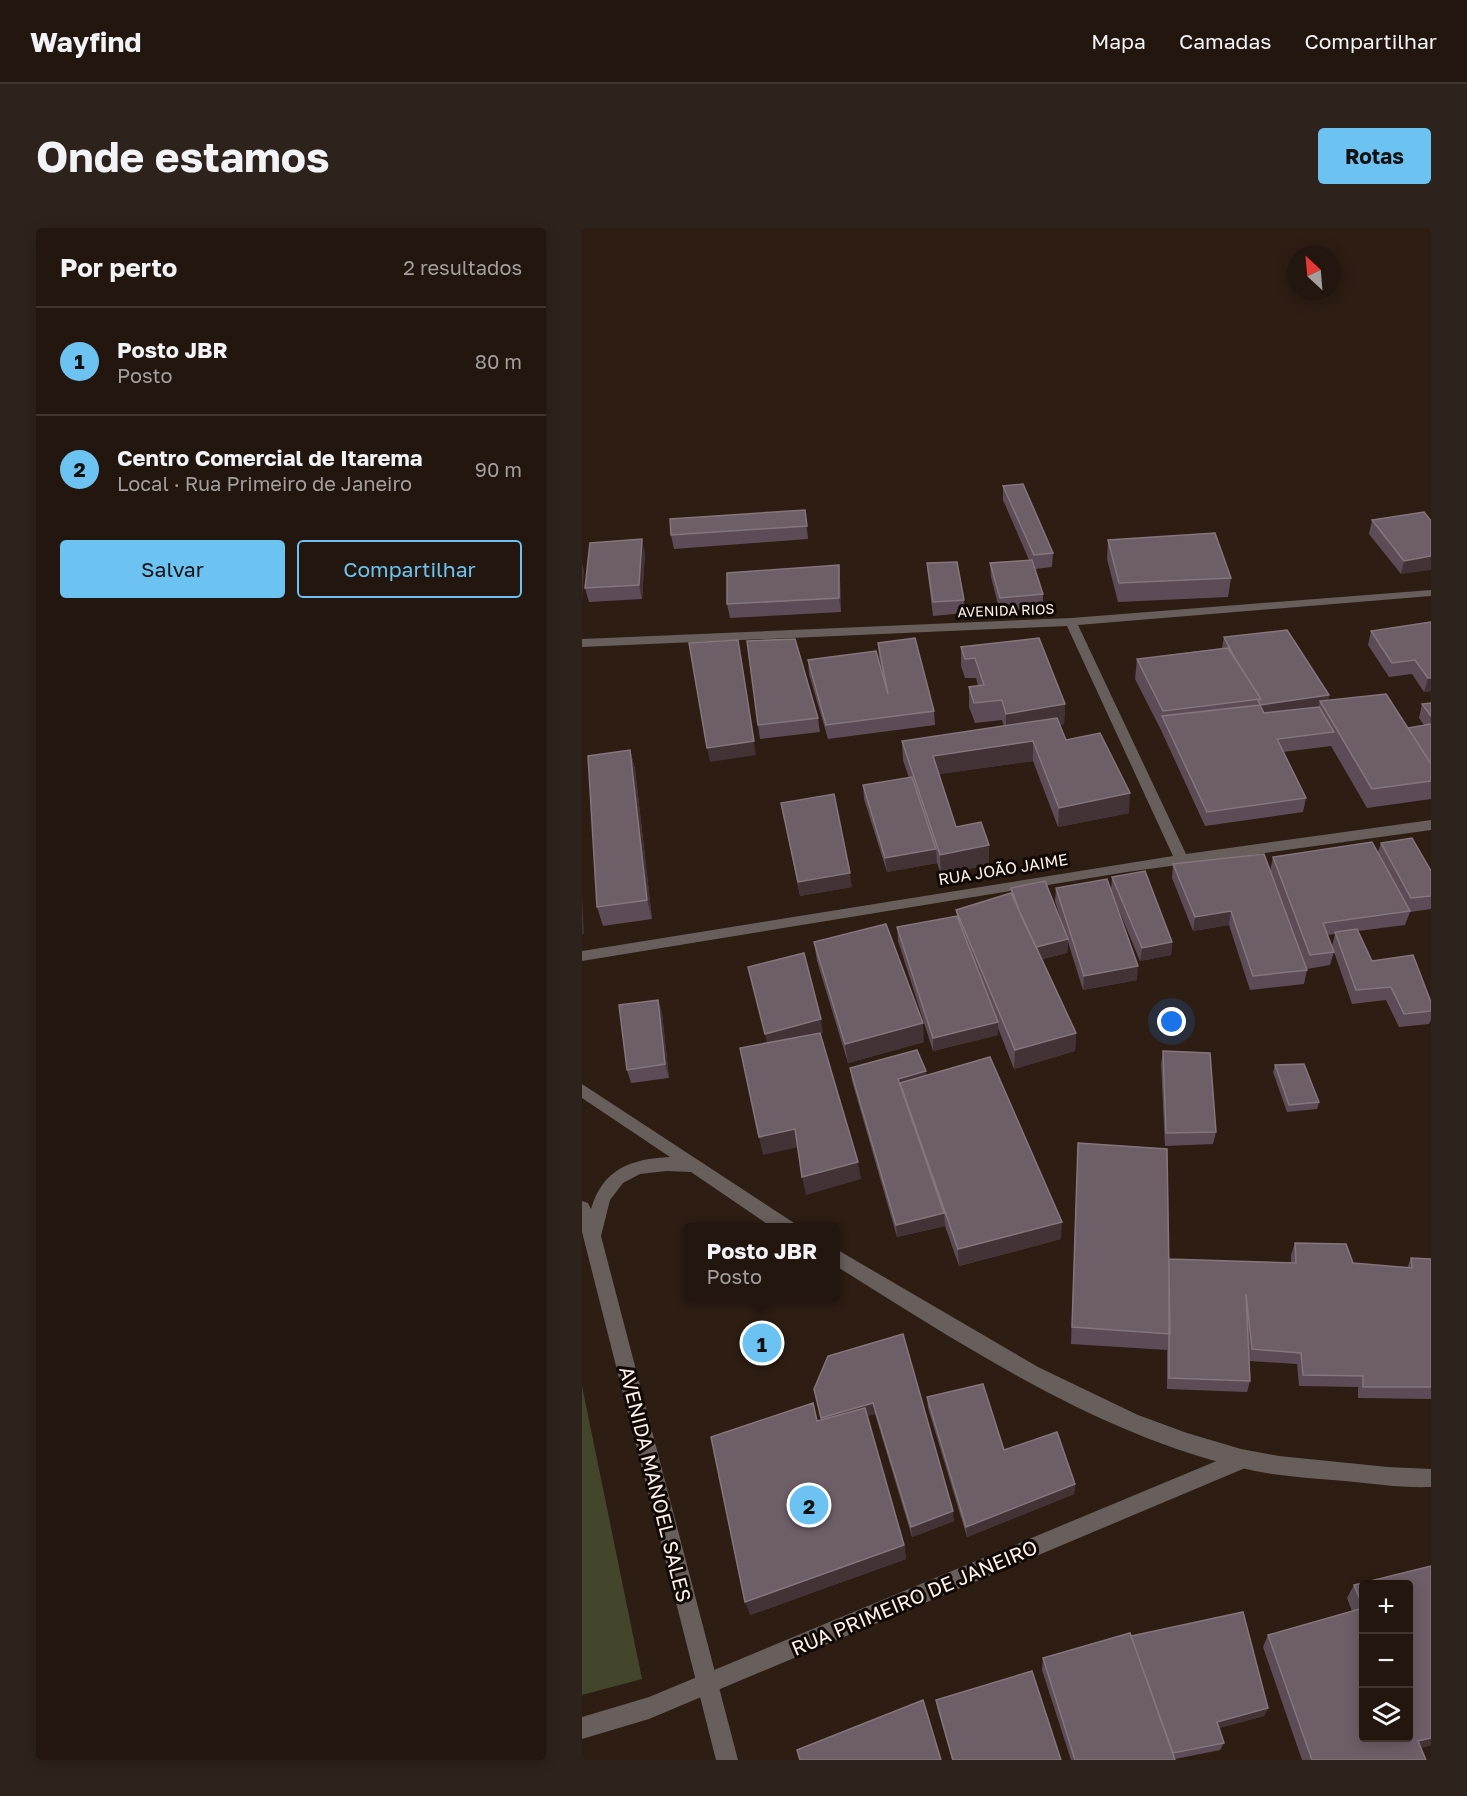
<!DOCTYPE html>
<html lang="pt">
<meta charset="utf-8">
<style>
body{margin:0;font-family:"Golos Text",sans-serif;background:#2e231c;color:#f1f3f6}
.controls{position:absolute;right:18px;bottom:18px;display:grid;overflow:hidden;border-radius:6px;box-shadow:0 3px 15px #0003}
.controls button{width:54px;height:54px;display:grid;place-items:center;padding:0;border:0;border-bottom:2px solid #3f352e;background:#22160e;color:#f1f3f6;font:30px sans-serif}
.compass{position:absolute;left:705px;top:18px;width:54px;height:54px;border-radius:50%;background:#22160e;box-shadow:0 3px 15px #0003;rotate:334deg}
.you{position:absolute;left:590px;top:794px;width:21px;height:21px;margin:-15px;border:4px solid #fff;border-radius:50%;background:#1a73e8;box-shadow:0 0 0 9px #1a73e833}
.badge{display:grid;place-items:center;width:39px;height:39px;border-radius:50%;background:#6cc3f2;color:#111;font-size:20px;font-weight:700}
.pin{position:absolute;translate:-50% -50%;border:3px solid #fff;box-shadow:0 2px 6px #0006}
.popup{position:absolute;left:102px;top:995px;width:156px;height:78px;box-sizing:border-box;display:grid;place-content:center;border-radius:6px;background:#22160e;filter:drop-shadow(0 2px 4px #0005);font-size:20px;white-space:nowrap;color:#a29f9e}
.popup b{font-size:22px;color:#f1f3f6}
.popup::after{content:'';position:absolute;left:50%;top:100%;margin-left:-12px;border:12px solid transparent;border-top-color:#22160e}
.list{margin:0;padding:0;list-style:none}
h2{display:flex;justify-content:space-between;align-items:center;height:78px;margin:0;padding:0 24px;font-size:26px}
h2 small{font-size:20px;font-weight:400;color:#a29f9e}
.list li{display:grid;grid-template-columns:39px 1fr auto;gap:18px;align-items:center;box-sizing:border-box;height:108px;padding:0 24px;border-top:2px solid #3f352e}
.list b{display:block;font-size:22px;white-space:nowrap}
.list p{margin:0;font-size:20px;white-space:nowrap;color:#a29f9e}
.list em{font-size:20px;font-style:normal;color:#a29f9e}
.actions{display:flex;gap:12px;padding:18px 24px}
.actions a{flex:1;padding:14px 0;border:2px solid #6cc3f2;border-radius:6px;text-align:center;font-size:21px;color:#6cc3f2}
.actions .main{background:#6cc3f2;color:#111}
.icon{flex:none;width:33px;height:33px;fill:none;stroke:currentColor;stroke-width:2;stroke-linecap:round;stroke-linejoin:round}
.map{position:relative;flex:none;width:849px;height:1532px;overflow:hidden;border-radius:6px}
header{display:flex;align-items:center;gap:36px;box-sizing:border-box;height:84px;padding:0 30px;background:#22160e;border-bottom:2px solid #3f352e}
header strong{font-size:28px}
nav{display:flex;gap:33px;margin-inline-start:auto;font-size:21px}
.intro{display:flex;align-items:center;justify-content:space-between;box-sizing:border-box;height:144px;padding:0 36px}
h1{margin:0;font-size:42px}
.button{padding:15px 27px;border-radius:6px;background:#6cc3f2;color:#111;font-size:21px;font-weight:700}
main{display:flex;gap:36px;padding:0 36px}
aside{flex:1;background:#22160e;border-radius:6px;box-shadow:0 3px 15px #0003}
.map>svg:first-child{display:block}
</style>
<header>
<strong>Wayfind</strong>
<nav><a>Mapa</a><a>Camadas</a><a>Compartilhar</a></nav>
</header>
<div class="intro"><h1>Onde estamos</h1><a class="button">Rotas</a></div>
<main>
<aside>
<h2>Por perto<small>2 resultados</small></h2>
<ul class="list">
<li><span class="badge">1</span><div><b>Posto JBR</b><p>Posto</p></div><em>80 m</em></li>
<li><span class="badge">2</span><div><b>Centro Comercial de Itarema</b><p>Local · Rua Primeiro de Janeiro</p></div><em>90 m</em></li>
</ul>
<div class="actions"><a class="main">Salvar</a><a>Compartilhar</a></div>
</aside>
<div class="map">
<svg width="849" height="1532" viewBox="0 0 849 1532">
<rect width="100%" height="100%" fill="#2d1d13"/>
<!-- green -->
<path fill="#44462c" d="M0,1158l60,293 -60,16z"/>
<g fill="none" stroke-linecap="round" stroke-linejoin="round">
<!-- minor -->
<path fill="#685e5c" fill-rule="evenodd" d="M849,362v6l-353,29 108,229 245,-34v10l-304,42 -545,89v-10l591,-95 -106,-230 -485,21v-8l489,-21z
M661,1222l7,2 3,7 -3,7 -601,253 -67,20v-22l67,-20z"/>
<!-- tertiary -->
<path fill="#685e5c" fill-rule="evenodd" d="M0,856l212,139 2,5h-23l-82,-56 -24,-1 -27,3 -17,9 -13,17 -9,36 137,524h-22l-134,-528v-31l6,2 3,6c12,-40 39,-50 79,-52l-88,-59z
M254,1021l202,118 100,48 49,18 54,16 38,7 109,11 43,2v18c-29,1 -57,-3 -86,-6 -30,-3 -61,-4 -90,-10 -153,-33 -289,-124 -419,-205z"/>
</g>
<!-- wall -->
<path fill="#5d4c58" fill-rule="evenodd" d="M421,258l50,67 -1,14 -17,2 8,25v13l-43,5 -9,-35 -1,-14 39,-3 -26,-60z
M223,282l3,29 -134,10 -3,-14z
M842,284l-23,62 -32,-40 3,-14z
M526,312l123,38 -3,19 -110,5 -11,-43z
M63,325l-3,46 -53,3 -4,-14z
M345,335l37,37v13l-31,3 -5,-40z
M257,337l1,14 1,33 -111,6 -3,-14z
M849,394v69l-7,1 -12,-18 -23,3 -21,-32 3,-14z
M642,409l105,58 -1,5 80,28 16,-3 -5,-7 3,-14 9,-1v96l-64,9 -36,-62 -48,6 23,46 -3,14 -98,14 -44,-96 -26,-51 2,-20 85,-11z
M296,415l56,68 1,14 -107,14 -19,-65 -1,-14 74,11 -3,-14z
M379,419l104,57 -1,20 -4,1 6,15 63,73 -71,14 -25,-66 -94,13 17,53 33,18v20l-48,9 -4,-11 -50,9 -23,-73 -1,-14 46,-7 -6,-18 -1,-19 102,-15 -2,-6 -27,3 -6,-16v-20l9,-1 -2,-8h-11l-4,-12z
M236,490l2,14 -60,7 -2,-14z
M48,522l5,19 17,150 -49,7 -6,-19z
M199,575l71,84 -52,9z
M799,615l50,28v38l-21,3 -5,13 -47,6 14,30 59,41v18l-2,4 -30,3 -13,-27 -34,4 -20,-58 3,-12 -8,1 7,17 -4,13 -23,4v1l-3,14 -54,6 -21,-65 -36,6 -21,-53 1,-14 97,7 3,-14 105,-5z
M530,649l60,65 -1,13 -31,6 -29,-70z
M429,660l53,41 -9,-28 1,-13 81,92 -54,10 -15,-48 -1,11 -25,6 34,74 -1,18 -61,18 -16,-41v7l-65,16 -35,-110 -1,-14 60,-11 -1,-6 55,-17z
M232,714l110,100 -76,21 -31,-102z
M76,772l4,13 7,65 -38,5 -4,-13z
M581,823l53,81 -3,12 -48,2 -4,-82z
M693,837l44,37 -2,7 -30,3 -14,-40z
M268,840l76,8 135,163 -102,27 -14,-40 -48,11 -45,-156z
M496,915l91,116 122,4v-8l4,-12 58,20 54,5 4,-10 20,1v140l-73,-1v-11l-59,-1 -2,-22 -47,-3v20l-3,11 -80,-3v-39l-96,-6z
M321,1106l51,187 -42,16 -37,-123 -8,2 37,129 2,14 -156,56 72,-195 -8,-31z
M345,1169l77,53 71,34 -1,10 -107,43 -39,-129z
M849,1338v179l-10,3 5,12h-124l-39,-113 5,-12 84,-24 -5,-13 7,-13zM782,1356h44v153h-44z
M549,1408l137,72 -4,8 -45,12 5,15 -4,7 -45,9v1h-104l-29,-90 1,-12z
M354,1472l125,60h-109l-14,-49z"/>
<!-- shaded-wall -->
<path fill="#433236" d="M60,311l3,14 -3,46 -3,-14z
M849,328v14l-30,4 3,-13z
M0,335l2,8 -2,30z
M257,337l1,14 1,33 -2,-14z
M159,426l15,101 -46,7 -3,-14z
M846,450h3v13l-7,1z
M747,467l-3,14 -6,-8 -2,9 -60,9 2,-14z
M483,476l-1,20 -58,9v-19z
M451,513v20l-99,14 -1,-19z
M48,522l5,19 17,150 -5,-19z
M548,565l-1,20 -71,14 1,-19z
M407,617v20l-48,9 -1,-19z
M354,621l1,14 -50,9 -2,-14z
M268,645l2,14 -52,9 -2,-14z
M0,667l2,39h-2z
M649,683l-2,14 -36,6 2,-14z
M486,711l-1,14 -34,8 1,-14z
M590,714l-1,13 -31,6 2,-13z
M556,738l-1,14 -54,10 1,-14z
M76,772l4,13 7,65 -4,-14z
M239,791l2,14 -55,14 -3,-13z
M416,794v13l-65,16v-13z
M341,795l1,19 -76,21 -3,-19z
M494,805l-1,18 -61,18 1,-19z
M344,843l1,13 -27,-1 1,9 -3,-13z
M213,901l4,18 -36,8 -4,-18z
M276,934l3,17 -55,16 -4,-18z
M362,985l1,13 -48,11 -1,-12z
M480,994l-1,17 -102,27 -1,-17z
M291,1175l2,11 -51,15 -3,-11z
M493,1256l-1,10 -107,43 -1,-10z
M371,1283l1,10 -42,16 -1,-10z
M322,1317l2,14 -156,56 -5,-13z
M686,1480l-4,8 -50,13 3,-7z
M849,1510v7l-23,7 10,-11z"/>
<!-- building -->
<path fill="#6e5e68" stroke="#85757c" stroke-width="1.5" d="M441,256l30,69 -19,2 -31,-69z
M223,282l2,16 -136,9 -1,-16z
M842,284l7,9v35l-27,5 -32,-41z
M633,305l16,45 -112,5 -11,-43z
M60,311l-3,46 -54,3 5,-45z
M450,332l11,34 -43,4 -10,-35z
M375,334l7,38 -31,2 -6,-39z
M257,337v33l-112,6v-31z
M849,394v56h-3l-13,-18 -23,3 -21,-32z
M705,402l42,65 -69,10 4,8 55,-6 15,25 -57,7 29,59 -99,14 -45,-96 98,-11 -2,-5 3,-1 -25,-39 -12,-23z
M333,410l19,73 -108,14 -18,-65 68,-9 12,43 -10,-51z
M457,410l26,66 -59,10 -4,-14 -28,3 -5,-16 15,-2 -9,-27 -10,1 -4,-12z
M213,411l23,79 -60,7 -11,-84z
M156,412l16,101 -47,7 -18,-105z
M646,420l33,51 -98,12 -26,-52z
M804,466l45,70v17l-59,8 -52,-88z
M849,475v13l-9,-12z
M475,490l9,22 34,-7 30,60 -71,15 -26,-67 -100,15 23,71 25,-5 8,23 -49,10 -38,-114z
M849,496v40l-23,-36z
M48,522l17,150 -50,7 -9,-151z
M330,549l24,72 -51,9 -22,-73z
M252,566l16,79 -52,9 -17,-79z
M830,610l19,33v25l-20,2 -30,-55z
M790,614l38,69 -87,12 11,29 -24,3 -37,-98z
M682,626l43,116 -54,6 -22,-65 -36,6 -22,-53z
M563,643l27,71 -30,6 -30,-71z
M525,651l31,87 -54,10 -28,-88z
M463,653l23,58 -32,8 -15,-31 -10,-28z
M429,665l65,140 -61,17 -59,-140z
M375,688l41,106 -65,16 -36,-111z
M304,696l37,99 -78,21 -31,-102z
M775,701l15,32 41,-6 18,47v9l-27,3 -13,-27 -35,3 -21,-58z
M222,725l17,66 -56,15 -17,-67z
M76,772l7,64 -38,6 -8,-65z
M238,805l38,129 -56,15 -7,-48 -36,8 -19,-89z
M335,822l9,21 -28,8 46,134 -48,12 -46,-157z
M581,823l47,2 6,79 -50,1z
M408,829l72,165 -104,27 -58,-166z
M722,836l15,38 -30,3 -14,-40z
M496,915l89,6 3,185 -98,-7z
M713,1015l51,1 7,19 59,5 -1,-10 20,1v128h-68v-11l-60,-1 -2,-22 -49,-4 -6,-55 4,87 -81,-3v-119l127,4z
M321,1106l50,177 -42,16 -38,-124 -52,15 -7,-29 14,-33z
M401,1156l21,66 53,-18 18,52 -109,43 -39,-130z
M231,1175l4,18 48,-13 39,137 -159,57 -34,-165z
M849,1338v172l-13,3 8,19h-114l-44,-125 92,-26 4,9v119h44v-153h-44v25l-10,-24z
M661,1384l25,96 -51,14 7,21 -51,10 -42,-117z
M548,1405l45,127h-100l-32,-102z
M450,1443l29,89h-108l-17,-60z
M341,1472l18,60h-141l-3,-10z"/>
<g text-anchor="middle" dominant-baseline="central" stroke-width="6" stroke-linejoin="round" paint-order="stroke">
<!-- far-street labels -->
<g font-size="14" fill="#fef2eb" stroke="#100905">
<text transform="translate(424 382) rotate(-2)">AVENIDA RIOS</text>
</g>
<!-- street labels -->
<g font-size="16" fill="#fef2eb" stroke="#100905">
<text transform="translate(421 641) rotate(-9)">RUA JOÃO JAIME</text>
</g>
<!-- near-street labels -->
<g font-size="20" fill="#fef2eb" stroke="#100905">
<text transform="translate(74 1256) rotate(76)">AVENIDA MANOEL SALES</text>
<text transform="translate(332 1369) rotate(-23)">RUA PRIMEIRO DE JANEIRO</text>
</g>
</g>
</svg>
<div class="controls">
<button>+</button>
<button>−</button>
<button><svg class="icon" aria-label="layers" viewBox="0 0 24 24"><path d="M12 4l9 5-9 5-9-5zM3 14l9 5 9-5"/></svg></button>
</div>
<svg class="compass" viewBox="-18 -18 36 36"><path d="M0-13l5 13h-10z" fill="#e53935"/><path d="M0 13l5-13h-10z" fill="#a29f9e"/></svg>
<div class="you"></div>
<div class="pin badge" style="left:180px;top:1115px">1</div>
<div class="popup"><b>Posto JBR</b>Posto</div>
<div class="pin badge" style="left:227px;top:1277px">2</div>
</div>
</main>
